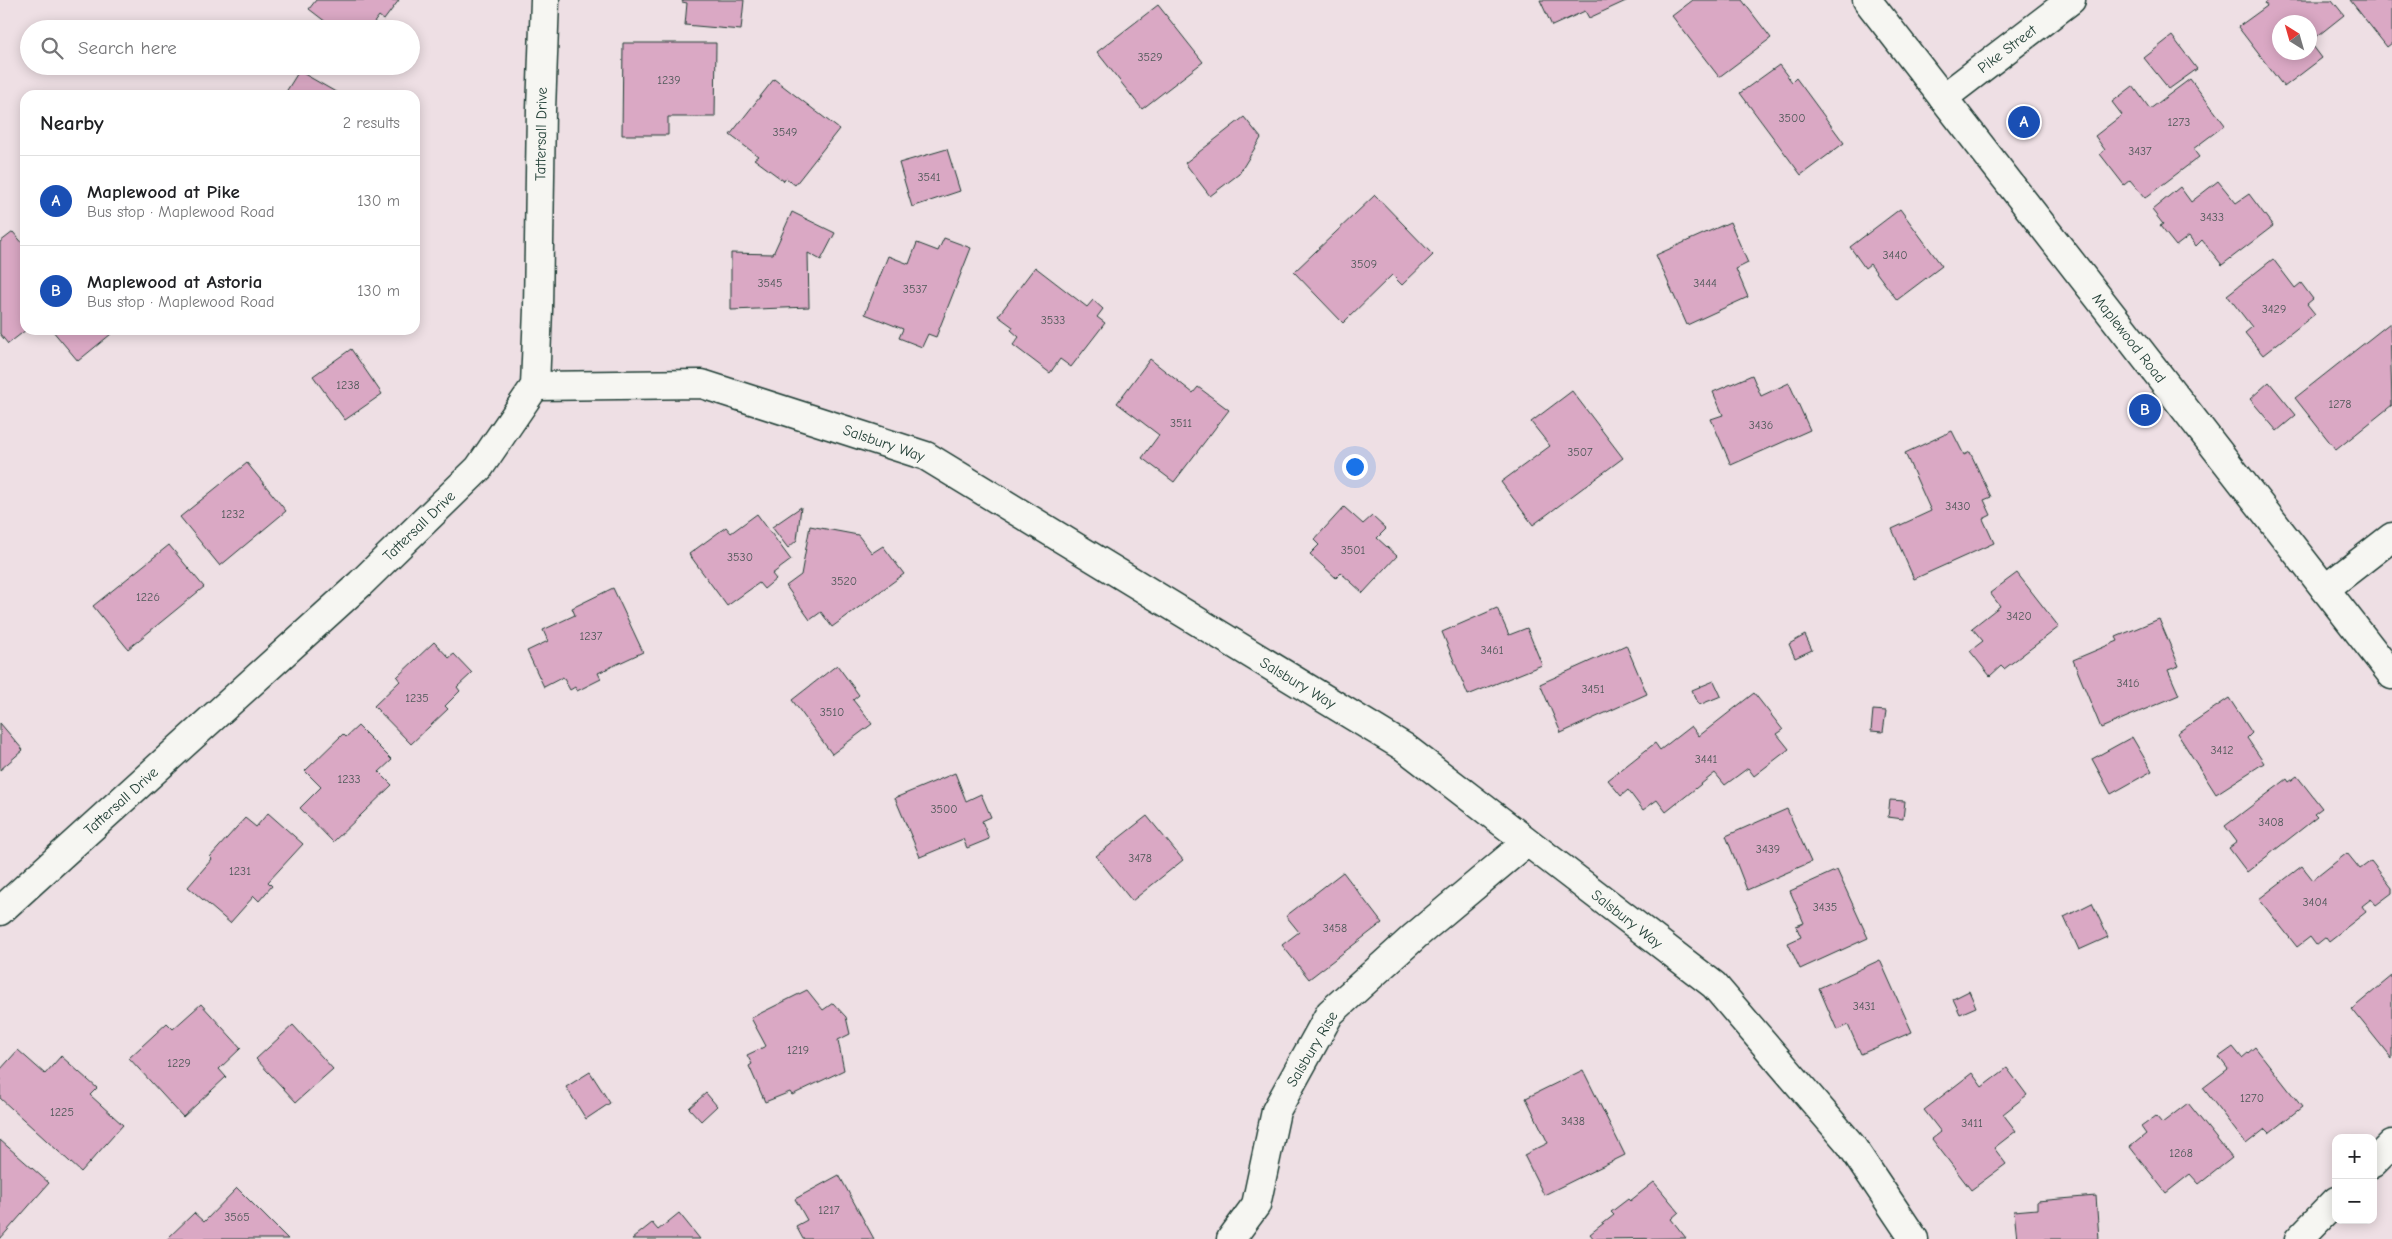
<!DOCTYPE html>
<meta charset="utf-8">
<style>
body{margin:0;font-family:"Comic Neue",sans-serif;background:#f2f2f2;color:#202124}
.controls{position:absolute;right:15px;bottom:15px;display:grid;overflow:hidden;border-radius:10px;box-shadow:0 2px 12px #0003}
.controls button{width:45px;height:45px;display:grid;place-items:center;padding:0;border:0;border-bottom:1px solid #e0e0e0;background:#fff;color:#202124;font:25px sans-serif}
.compass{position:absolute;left:2272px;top:15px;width:45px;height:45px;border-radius:50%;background:#fff;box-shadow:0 2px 12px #0003;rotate:323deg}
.you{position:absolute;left:1354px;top:466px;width:18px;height:18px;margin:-12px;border:4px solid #fff;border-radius:50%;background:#1a73e8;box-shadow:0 0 0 8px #1a73e833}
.badge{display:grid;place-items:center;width:32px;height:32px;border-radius:50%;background:#7c3aed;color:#fff;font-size:16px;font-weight:700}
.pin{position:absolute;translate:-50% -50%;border:2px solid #fff;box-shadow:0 1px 5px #0006}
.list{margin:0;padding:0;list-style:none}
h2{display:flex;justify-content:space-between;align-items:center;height:65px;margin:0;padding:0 20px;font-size:21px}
h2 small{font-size:16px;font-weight:400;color:#757577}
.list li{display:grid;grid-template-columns:32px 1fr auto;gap:15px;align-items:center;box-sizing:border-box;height:90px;padding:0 20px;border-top:1px solid #e0e0e0}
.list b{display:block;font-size:19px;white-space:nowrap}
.list p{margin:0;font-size:16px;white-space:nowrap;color:#757577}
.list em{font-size:16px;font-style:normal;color:#757577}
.icon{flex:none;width:28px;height:28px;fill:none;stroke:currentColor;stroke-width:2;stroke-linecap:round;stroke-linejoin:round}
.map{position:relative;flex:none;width:2392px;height:1239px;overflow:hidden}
.search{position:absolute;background:#fff;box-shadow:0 2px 12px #0003;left:20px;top:20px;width:400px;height:55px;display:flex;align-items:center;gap:12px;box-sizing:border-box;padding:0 18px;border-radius:28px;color:#757577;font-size:19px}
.panel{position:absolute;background:#fff;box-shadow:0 2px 12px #0003;left:20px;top:90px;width:400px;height:245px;border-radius:15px}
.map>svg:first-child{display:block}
</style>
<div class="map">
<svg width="2392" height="1239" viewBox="0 0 2392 1239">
<rect width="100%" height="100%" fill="#eedfe4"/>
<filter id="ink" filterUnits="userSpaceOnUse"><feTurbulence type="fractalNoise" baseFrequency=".02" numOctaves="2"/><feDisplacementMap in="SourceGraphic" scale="10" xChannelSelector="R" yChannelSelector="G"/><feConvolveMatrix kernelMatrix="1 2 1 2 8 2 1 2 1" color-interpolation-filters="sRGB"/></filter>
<g filter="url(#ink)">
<!-- building -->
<path fill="#daa8c4" stroke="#1f3d34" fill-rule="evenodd" d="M316,0h83l-15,20 -5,-4 -10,13h-34l-26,-20z
M683,0h61l-3,30 -56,-5 2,-22 -5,-1z
M1540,0h88l-39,18 -4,-7 -33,15z
M1693,0h49l29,38 -52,39 -47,-61z
M2269,0h63l12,15 -34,27 12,16 -38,29 -46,-60 29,-21 -2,-3zM2280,22h30v30h-30z
M2350,0h42v43l-5,4z
M1158,5l45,57 -61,47 -45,-57z
M2172,36l25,33 -28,20 -25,-31z
M623,43h93l-1,74h-47v18h-46z
M1779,65l13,17 4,-4 48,65 -43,32 -61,-82z
M299,71l42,24h-57z
M774,79l65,50 -44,56 -9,-7 -2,3 -30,-22 4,-3 -28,-21z
M2190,79l35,46 -32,24 6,8 -54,41 -15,-18 -6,5 -24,-31 5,-4 -10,-14 27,-21 -10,-13 21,-16 17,23z
M1244,117l17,21 -22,36 -29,22 -25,-33z
M947,149l13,42 -48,16 -13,-44z
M2218,181l18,22 13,-9 24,32 -51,39 -20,-25 -6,6 -7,-10 -13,10 -16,-20 3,-2 -11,-14 28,-23 11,15z
M1375,195l58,60 -31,30 -10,-10 -49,48 -49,-51z
M1900,209l42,57 -45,34 -27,-36 -5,4 -15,-21z
M792,212l43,21 -14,27 -13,-7 1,54 -78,3v-57l42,1z
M1730,222l18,41 -12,6 12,28 -61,28 -31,-70z
M13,232l12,14 1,84 -18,14 -8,-10v-92z
M944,238l27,10 -35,89 -8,-3 -6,13 -23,-9 4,-9 -38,-15 23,-58 21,8 8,-21 21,8z
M2273,259l22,29 6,-5 12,16 -6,5 8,10 -52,41 -18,-22 7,-6 -25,-32z
M1035,267l52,40 6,-7 10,9 -6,8 8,6 -34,44 -11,-8 -10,14 -37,-28 6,-8 -8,-7 2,-3 -15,-11z
M2390,323l2,82 -56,45 -41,-52z
M52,330h64l-38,31z
M351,349l31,45 -37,26 -32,-44z
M1150,359l43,34 5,-6 31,23 -55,72 -32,-24 17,-23 -42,-32z
M1752,375l9,21 28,-13 21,47 -79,35 -20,-46 12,-4 -10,-23z
M2269,382l27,33 -19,16 -27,-32z
M1572,391l51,67 -90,67 -32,-43 49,-36 -19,-24z
M1952,431l12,24 6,-3 21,45 -7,3 7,15 -8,4 11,24 -80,36 -22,-50 39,-18 -26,-58z
M247,463l39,48 -66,55 -40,-49z
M801,507l-4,33 -9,8 -16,-21z
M1344,507l19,17 9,-8 14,13 -9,9 20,18 -34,37 -22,-20 -5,5 -26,-24 9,-9 -5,-5z
M757,514l34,46 -19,14 4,5 -12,10 -5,-6 -32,23 -38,-52 37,-27 5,6z
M810,526l48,9 14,18 11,-7 21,28 -72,53 -11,-15 -11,8 -24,-34 15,-11z
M169,545l35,42 -76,62 -35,-43z
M2017,573l42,54 -55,42 -3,-3 -11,10 -20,-25 13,-10 -11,-13 28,-22 -10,-13z
M613,588l30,64 -45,21 3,6 -24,12 -2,-4 -5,3 -7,-13 -19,10 -17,-36 21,-10 -5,-11 32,-15 -3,-7z
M1497,608l12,27 18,-7 15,37 -74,30 -26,-63z
M2159,619l20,47 -11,4 11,25 -78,33 -28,-68 45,-19 -2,-4z
M1805,635l7,15 -17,8 -6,-14z
M434,642l15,16 5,-4 18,19 -15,14 3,4 -15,15 3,3 -37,35 -37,-38 26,-25 -3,-4z
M1626,645l21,49 -86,39 -21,-49z
M837,665l22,30 -6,5 19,24 -40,30 -40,-54z
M1714,681l7,15 -22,9 -7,-15z
M1754,693l29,37 -6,4 12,15 -35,27 -6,-8 -23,17 -10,-12 -49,39 -9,-12 -14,10 -15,-20 -7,6 -13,-16 47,-37 5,7 31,-24 8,10z
M2229,698l23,35 -5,5 17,25 -48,31 -39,-61z
M1873,710l13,1 -3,21 -12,-1z
M0,723l23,27 -23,20z
M358,726l34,34 -13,12 13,13 -59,57 -33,-34 21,-21 -16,-16 38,-37 3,3z
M2132,737l20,34 -41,23 -19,-35z
M955,773l11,28 15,-7 10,23 -9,4 7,18 -22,9 -4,-9 -43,18 -25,-59z
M2297,776l25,32 -8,6 3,3 -70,55 -18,-24 8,-6 -12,-16 62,-47 2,3z
M1890,800l15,1 -2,18 -15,-2z
M1787,809l24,53 -64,28 -21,-54z
M268,813l35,31 -35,38 4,4 -13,15 -5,-5 -24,27 -42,-36 24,-28 -2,-2 35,-39 11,9z
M1147,816l36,44 -51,41 -36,-45z
M2347,853l13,16 11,-8 21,27v5l-16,12 -5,-6 -9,7 4,6 -37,29 -3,-4 -10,8 -6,-8 -13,10 -38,-48 43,-33 11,14z
M1837,870l31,68 -68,31 -12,-26 13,-6 -5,-11 8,-3 -14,-32z
M1343,872l39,51 -73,56 -27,-34 17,-13 -13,-16z
M2092,903l16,34 -29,13 -15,-33z
M1880,960l32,72 -51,22 -13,-29 -11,5 -18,-42z
M2392,976v83l-40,-50z
M807,990l16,20 10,-7 13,14 4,17 -12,6 6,30 -52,25 -2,-3 -25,10 -16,-36 3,-2 -5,-9 19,-9 -15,-28z
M1969,991l7,16 -16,7 -7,-15z
M201,1004l40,44 -22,21 7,8 -43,40 -54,-59 38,-35 6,6z
M293,1025l40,44 -37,33 -40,-43z
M2233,1047l9,11 13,-11 47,60 -33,26 -4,-4 -19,15 -43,-56 25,-19 -9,-12z
M18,1050l27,24 16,-18 36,32 -7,7 33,30 -42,47 -81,-74v-28z
M2007,1068l20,27 -24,19 13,17 -22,17 12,16 -35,26 -39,-51 9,-7 -17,-22 48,-37 10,14z
M1583,1070l42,85 -81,40 -20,-40 24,-12 -22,-45z
M590,1072l20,31 -24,16 -20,-32z
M706,1093l11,13 -16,15 -12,-13z
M2188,1103l44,55 -33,26 -9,-10 -24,19 -36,-46 16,-13 -5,-7 15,-11 6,7z
M0,1140l49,43 -49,56z
M839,1175l35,64h-71l-7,-13 11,-6 -12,-21z
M1654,1182l25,30 -8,7 15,19 -92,1 -4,-5 24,-19 -3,-3 17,-13 2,2z
M237,1188l51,51h-121l27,-26 10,9z
M2096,1196l3,43h-82l-3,-28 23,-2v-8z
M679,1213l21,26h-68l20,-16 6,7z"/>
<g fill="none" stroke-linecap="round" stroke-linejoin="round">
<defs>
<path id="street" d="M1943,98l128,-98
M535,386l167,-2 224,72 478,291 310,238 137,160 63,94
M2325,589l67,-52
M2373,1163l19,-19
M1231,1239l25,-34 20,-94 54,-98 85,-77 112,-94
M2299,1239l37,-38"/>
<path id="secondary" d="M1867,0l525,675
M0,911l360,-327 119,-116 56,-82 3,-77 3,-199 4,-110"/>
</defs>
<!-- street casing -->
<use href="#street" stroke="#1f3d34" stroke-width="31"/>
<!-- secondary casing -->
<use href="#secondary" stroke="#1f3d34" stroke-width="31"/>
<!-- street -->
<use href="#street" stroke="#f6f6f2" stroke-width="28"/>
<!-- secondary -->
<use href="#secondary" stroke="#f6f6f2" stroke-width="28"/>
</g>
</g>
<g text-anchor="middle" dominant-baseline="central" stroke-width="5" stroke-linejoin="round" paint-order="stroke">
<!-- number labels -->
<g font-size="12" fill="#4e5858">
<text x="1150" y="57">3529</text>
<text x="669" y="80">1239</text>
<text x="1792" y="118">3500</text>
<text x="2179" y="122">1273</text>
<text x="785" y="132">3549</text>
<text x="2140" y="151">3437</text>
<text x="929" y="177">3541</text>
<text x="2212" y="217">3433</text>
<text x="1895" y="255">3440</text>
<text x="1364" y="264">3509</text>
<text x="770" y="283">3545</text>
<text x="1705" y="283">3444</text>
<text x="915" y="289">3537</text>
<text x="2274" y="309">3429</text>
<text x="1053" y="320">3533</text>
<text x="348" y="385">1238</text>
<text x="2340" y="404">1278</text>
<text x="1181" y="423">3511</text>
<text x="1761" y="425">3436</text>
<text x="1580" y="452">3507</text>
<text x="1958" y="506">3430</text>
<text x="233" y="514">1232</text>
<text x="1353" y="550">3501</text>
<text x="740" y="557">3530</text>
<text x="844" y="581">3520</text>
<text x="148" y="597">1226</text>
<text x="2019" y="616">3420</text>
<text x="591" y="636">1237</text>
<text x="1492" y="650">3461</text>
<text x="2128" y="683">3416</text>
<text x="1593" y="689">3451</text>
<text x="417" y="698">1235</text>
<text x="832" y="712">3510</text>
<text x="2222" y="750">3412</text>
<text x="1706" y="759">3441</text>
<text x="349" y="779">1233</text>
<text x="944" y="809">3500</text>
<text x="2271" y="822">3408</text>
<text x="1768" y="849">3439</text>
<text x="1140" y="858">3478</text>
<text x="240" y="871">1231</text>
<text x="2315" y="902">3404</text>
<text x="1825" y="907">3435</text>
<text x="1335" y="928">3458</text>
<text x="1864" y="1006">3431</text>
<text x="798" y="1050">1219</text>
<text x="179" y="1063">1229</text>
<text x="2252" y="1098">1270</text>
<text x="62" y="1112">1225</text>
<text x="1573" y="1121">3438</text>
<text x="1972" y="1123">3411</text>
<text x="2181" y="1153">1268</text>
<text x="829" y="1210">1217</text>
<text x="237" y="1217">3565</text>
</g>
<!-- street labels -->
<g font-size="15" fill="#1f3d34" stroke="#f6f6f2">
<text transform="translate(2007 49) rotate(-37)">Pike Street</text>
<text transform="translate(541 134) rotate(-89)">Tattersall Drive</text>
<text transform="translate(2129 338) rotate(52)">Maplewood Road</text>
<text transform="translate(884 443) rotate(19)">Salsbury Way</text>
<text transform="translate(419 526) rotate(-44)">Tattersall Drive</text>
<text transform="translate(1298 683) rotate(31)">Salsbury Way</text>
<text transform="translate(121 801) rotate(-42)">Tattersall Drive</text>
<text transform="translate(1627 919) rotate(38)">Salsbury Way</text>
<text transform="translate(1312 1049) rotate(-59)">Salsbury Rise</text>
</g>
</g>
</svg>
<div class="controls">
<button>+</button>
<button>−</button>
</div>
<svg class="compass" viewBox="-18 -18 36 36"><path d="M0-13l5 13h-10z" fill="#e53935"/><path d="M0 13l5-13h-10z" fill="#757577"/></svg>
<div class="you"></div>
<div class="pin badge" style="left:2024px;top:122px;background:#1a4fb4">A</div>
<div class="pin badge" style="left:2145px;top:410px;background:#1a4fb4">B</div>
<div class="search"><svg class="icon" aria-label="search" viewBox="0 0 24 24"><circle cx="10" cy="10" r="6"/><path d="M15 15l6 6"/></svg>Search here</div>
<section class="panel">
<h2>Nearby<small>2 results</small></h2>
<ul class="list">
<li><span class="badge" style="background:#1a4fb4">A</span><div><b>Maplewood at Pike</b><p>Bus stop · Maplewood Road</p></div><em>130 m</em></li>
<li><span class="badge" style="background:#1a4fb4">B</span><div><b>Maplewood at Astoria</b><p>Bus stop · Maplewood Road</p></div><em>130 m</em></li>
</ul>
</section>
</div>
